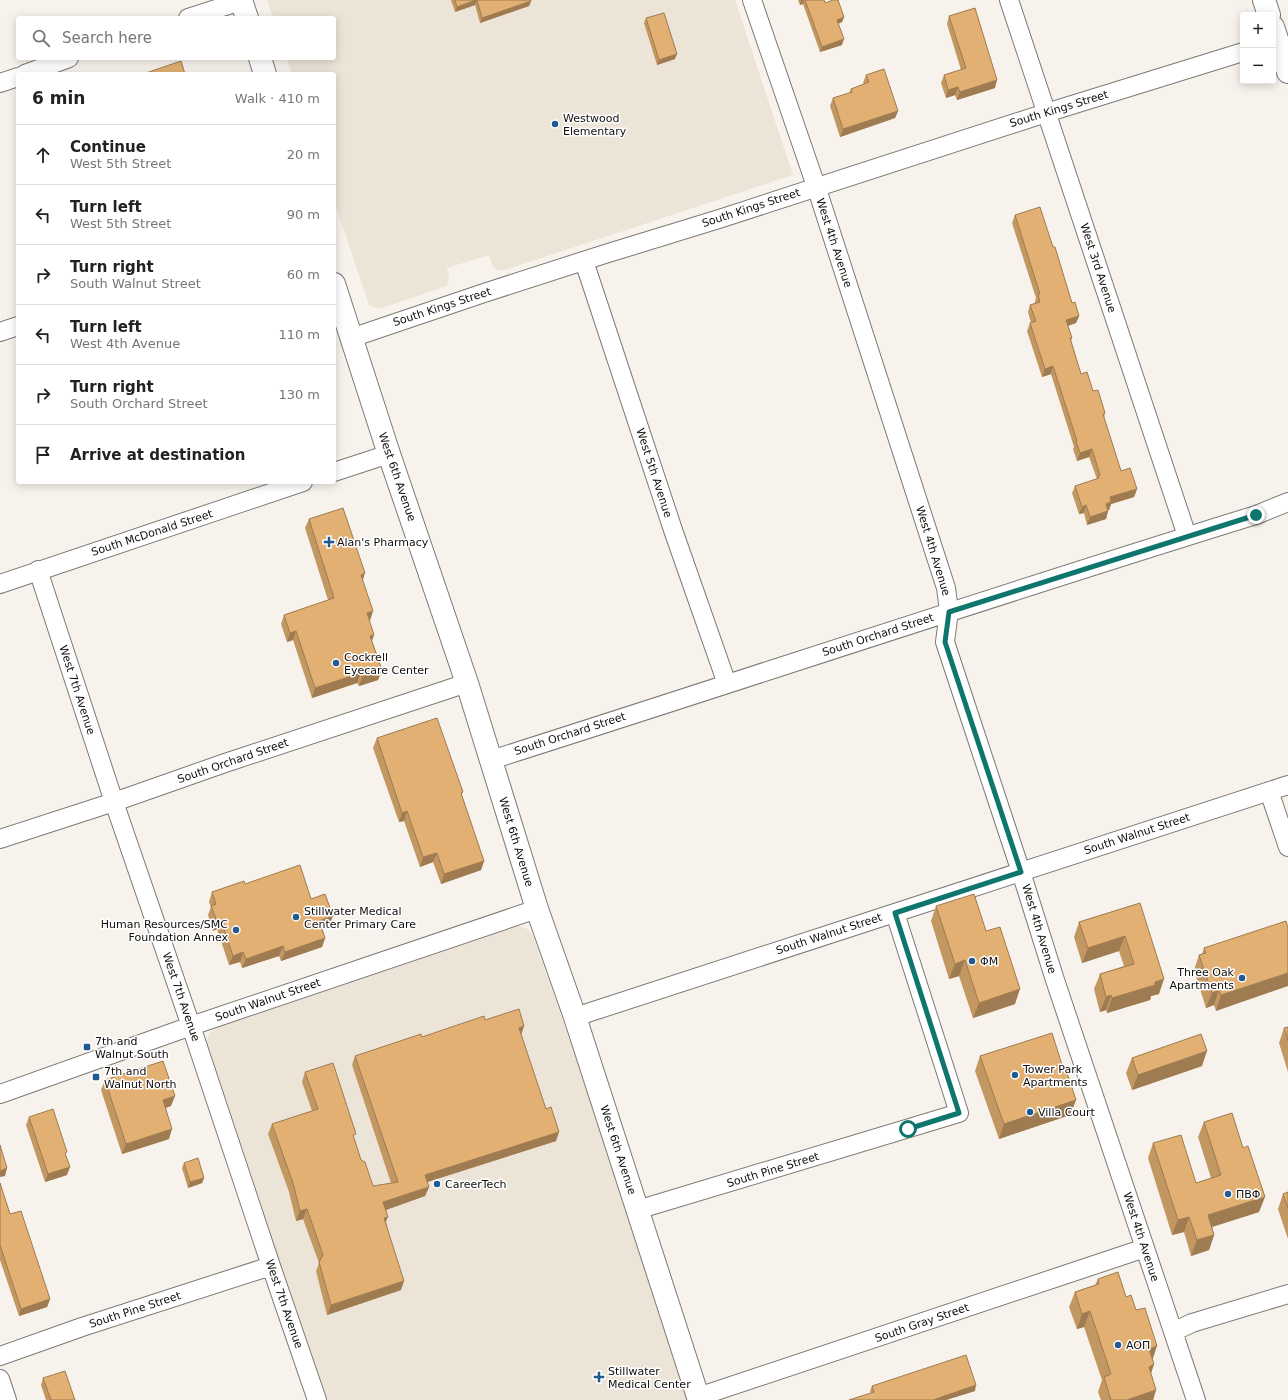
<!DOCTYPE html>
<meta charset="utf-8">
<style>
body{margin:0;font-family:"DejaVu Sans",sans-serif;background:#f6f6f6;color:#222}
.controls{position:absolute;right:12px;top:12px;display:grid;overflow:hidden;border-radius:4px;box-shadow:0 2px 10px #0003}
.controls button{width:36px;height:36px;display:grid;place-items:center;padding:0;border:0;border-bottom:1px solid #e0e0e0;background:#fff;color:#222;font:20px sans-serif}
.stop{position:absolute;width:12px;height:12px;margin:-9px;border:3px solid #0f766e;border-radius:50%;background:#fff}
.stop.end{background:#0f766e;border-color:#fff;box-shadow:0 1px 4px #0008}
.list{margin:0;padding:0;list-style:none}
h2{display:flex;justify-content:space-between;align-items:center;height:52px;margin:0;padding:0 16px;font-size:17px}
h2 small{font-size:13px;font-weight:400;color:#767676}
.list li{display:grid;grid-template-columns:26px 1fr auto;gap:12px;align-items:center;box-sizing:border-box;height:60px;padding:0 16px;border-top:1px solid #e0e0e0}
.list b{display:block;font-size:15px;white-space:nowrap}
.list p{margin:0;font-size:13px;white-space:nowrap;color:#767676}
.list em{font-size:13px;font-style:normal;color:#767676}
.icon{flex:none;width:22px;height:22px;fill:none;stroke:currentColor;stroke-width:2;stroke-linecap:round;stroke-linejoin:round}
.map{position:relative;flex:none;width:1288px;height:1400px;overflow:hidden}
.search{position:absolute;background:#fff;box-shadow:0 2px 10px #0003;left:16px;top:16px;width:320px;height:44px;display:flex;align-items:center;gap:10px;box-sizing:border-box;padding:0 14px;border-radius:4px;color:#767676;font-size:15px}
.panel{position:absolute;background:#fff;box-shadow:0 2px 10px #0003;left:16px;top:72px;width:320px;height:412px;border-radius:4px}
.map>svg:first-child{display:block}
</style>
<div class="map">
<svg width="1288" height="1400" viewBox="0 0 1288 1400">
<rect width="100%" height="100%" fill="#f7f2ec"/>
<!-- built -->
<path fill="#ede4d8" d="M267,0h468l58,175 -285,94 -10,2 -6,-6 -3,-10 -42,13 2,9 -2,9 -68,23 -10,-4 -35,-104v-127h-42l-6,-16h48v-40h-61z
M517,926l9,2 6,6 167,466h-380l-112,-356v-6l4,-6 8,-6z"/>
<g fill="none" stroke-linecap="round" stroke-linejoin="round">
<defs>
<path id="street" d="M752,0l64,186 130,402 3,23 -4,31 76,230 34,108 141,420
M1009,0l178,536
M188,18l53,-17
M25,74l44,-16
M0,83l18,-6
M584,261l89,269 54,154
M0,332l18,-6
M351,338l133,-45 121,-39 114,-35 327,-106 197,-61
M334,472l55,-18
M38,570l76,232 77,224 80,240 46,134
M0,584l303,-102
M491,760c255,-81 509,-166 765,-245l32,-13
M1269,791l19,56
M0,839l114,-37 111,-39 242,-80
M575,1017l713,-232
M0,1094l191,-68 346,-117
M637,1210l322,-97 -64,-200
M1173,1332l19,-9 96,-29
M0,1356l82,-29 189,-61
M0,1379l7,21
M698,1397l447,-149"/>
<path id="secondary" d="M1264,0l5,15
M1273,27l15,45"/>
<path id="highway" d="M241,0l6,18
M260,58l5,16
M334,284l55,170 78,229 70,226 38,108 124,383"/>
</defs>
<!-- street casing -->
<use href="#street" stroke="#7d7974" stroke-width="20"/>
<!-- secondary casing -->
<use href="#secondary" stroke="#7d7974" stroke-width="24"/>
<!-- highway casing -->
<use href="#highway" stroke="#7d7974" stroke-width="24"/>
<!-- street -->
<use href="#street" stroke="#fff" stroke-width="18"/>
<!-- secondary -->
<use href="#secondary" stroke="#fff" stroke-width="22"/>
<!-- highway -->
<use href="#highway" stroke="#fff" stroke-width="22"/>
</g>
<!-- wall -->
<path fill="#c29762" d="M451,0h80v1l-2,5 -49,17 -5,-18 -20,7z
M798,0h26l1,3 19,14 -2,5 -4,2 4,21 -22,7 -17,-48 -3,1z
M949,16l46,72 -38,12 -2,-5 -9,3 -5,-15 3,-8 17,-5 -14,-46z
M646,18l29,41 -18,6 -13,-42z
M866,75l32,36 -3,7 -55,19 -10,-31 3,-8 16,-5 2,-4 13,-5 -1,-1z
M1015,215l38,32 19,56 7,13 -3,7 -8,3 4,12 -1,3 10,33 12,17 12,22 -1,5 17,53 16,18 -3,8 -23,7 -2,6h-1l-2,9 -19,6 -3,-12 -5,1 -7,-21 3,-7 22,-7 -8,-22 -12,4 -4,-12 1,-2 -23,-73 -9,3 -15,-46 3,-8h1l-3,-11 2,-7 5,-2v-1l1,-4 -24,-75z
M309,519l54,61 6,41 3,20 10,29 -4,10 -19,6 -2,-3 -45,15 -19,-58 -6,2 -6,-18 3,-9 44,-15 -23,-72z
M377,738l86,54 -2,3 23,66 -3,9 -40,14 -8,-22 -13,5 -16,-46 -5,1 -26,-74z
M245,884l66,15 18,27 -7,2 3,10 -3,9 -41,14 -2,-5 -37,12 -2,-6 -11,3 -12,-36 -4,2 -5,-16 3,-8 -2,-5 3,-10z
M1140,903l19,91 -8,2 -1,4 -43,13 -1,-3 -6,2 -6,-23 6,-15 24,-8 -5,-15 -37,12 -8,-26 5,-15z
M936,906l50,25 29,73 -42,14 -14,-42 -10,3 -18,-58z
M1288,928l-72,83 -2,-6 -8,3 -12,-38 5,-15 3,-1 2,-6z
M485,1020l39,6 -3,8 35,107 -129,41 2,5 -4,9 -39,14v12l15,68 -74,25 -11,-44 3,-8 -16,-44 -7,2 -7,-29 -21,-58 4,-10 40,-13 -10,-29 3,-10 49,66 7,22 12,26 18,-3 -39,-118 3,-9 67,-19z
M1288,1027v45l-9,-29 5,-15z
M980,1056l84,15 12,29 -6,15 -71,24 -24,-68z
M1132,1058l70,8 -70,24 -6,-17z
M105,1080l66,26 -5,2 3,31 -47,15 -21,-64z
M29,1117l37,39 1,19 -22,7 -19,-57z
M1204,1122l55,90 -47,15 2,8 -5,15 -18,6 -7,-24 -12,3 -24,-77 5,-15 43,40 15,-5 -13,-41z
M184,1163l20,15 -2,5 -14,5 -6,-20z
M0,1183l10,31 40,85 -3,8 -28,9 -19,-56z
M1288,1192v47l-10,-30 5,-15z
M1098,1279l28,18 28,67 -3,9 5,17 -3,10h-52l-3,-8 4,-12 -18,-53 -7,2 -8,-22 6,-15 20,-7z
M43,1378l32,22h-29l-5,-15z
M872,1386l103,5 -29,9h-97l22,-7 -1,-2z"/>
<!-- shaded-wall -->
<path fill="#9e7b50" d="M476,0h1l-2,5 -20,7 2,-5z
M801,0h3l-1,4 -3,1z
M531,1l-2,5 -49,17 2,-5z
M844,17l-2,5 -7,3 2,-5z
M844,39l-2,6 -22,7 2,-5z
M677,54l-2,5 -18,6 2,-5z
M997,80l-2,8 -38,12 3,-8z
M958,87l-3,8 -9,3 2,-8z
M898,111l-3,7 -55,19 3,-8z
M1079,316l-3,7 -13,4 3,-7z
M1053,366l-2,8 -9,3 3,-8z
M1092,449l-3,8 -12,4 3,-8z
M1137,489l-3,8 -23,7 -2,6 -6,2 3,-8 4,-7z
M1086,505l-2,8 -5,1 3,-7z
M1108,511l-2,8 -19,6 3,-8z
M365,573l-3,10 -1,-8z
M373,611l-3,10 -3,-8z
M296,631l-3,9 -6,2 3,-9z
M374,635l-3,9 -1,-8z
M382,670l-4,10 -19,6 3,-9z
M361,673l-4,10 -45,15 3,-10z
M407,811l-3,10 -5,1 3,-9z
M437,853l-4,9 -13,5 3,-10z
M484,861l-3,9 -40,14 3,-10z
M333,916l-4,10 -13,4 3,-9z
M221,920l-4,9 -4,2 4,-10z
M1125,936l-6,15 -37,12 6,-15z
M325,938l-3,9 -41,14 4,-9z
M283,946l-4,10 -37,12 4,-9z
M243,952l-3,10 -11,3 4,-9z
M965,960l-6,16 -10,3 6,-15z
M1288,973v13l-72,25 5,-16z
M1164,979l-5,15 -8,2 -1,4 -43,13 5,-15 43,-16z
M1020,989l-5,15 -42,14 6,-15z
M1219,990l-5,15 -8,3 6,-15z
M1111,995l-5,15 -6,2 6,-15z
M524,1026l-3,9 -2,-7z
M1207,1051l-5,15 -70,24 6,-15z
M175,1096l-4,10 -12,4 4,-10z
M1076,1100l-6,15 -71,24 5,-15z
M172,1129l-3,10 -47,15 4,-10z
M559,1132l-3,9 -135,43 4,-9z
M70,1167l-3,8 -22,7 3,-8z
M7,1168l-2,8 -5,1v-6z
M204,1178l-2,5 -14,5 2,-6z
M429,1187l-4,9 -45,16 3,-10z
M1265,1197l-6,15 -57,18 6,-15z
M307,1209l-4,10 -7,2 4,-10z
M388,1217l-4,9v-8z
M1189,1217l-5,15 -12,3 6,-15z
M1214,1235l-5,15 -18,6 6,-16z
M404,1281l-3,9 -74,25 4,-10z
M50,1299l-3,8 -28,9 2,-7z
M1090,1311l-6,16 -7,2 5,-15z
M1157,1346l-5,15 -3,-12z
M1154,1364l-5,15v-12z
M976,1385l-1,6 -29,9h-13z
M1156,1390l-3,10h-26z"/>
<!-- building -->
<path fill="#e2b072" stroke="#9e7b50" d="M455,0h21l-19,7z
M477,0h54v1l-49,17z
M805,0h19l1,3 8,-3h5l6,17 -7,3 7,19 -22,8z
M975,8l22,72 -37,12 -2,-5 -10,3 -4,-15 22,-7 -17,-52z
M664,13l13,41 -18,6 -13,-42z
M181,61l4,13h-42z
M884,69l14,42 -55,18 -10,-31 19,-6 -1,-3 18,-7 -3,-7z
M1040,207l13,40h2l17,56 3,-1 4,14 -13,4 6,18h-2l11,36 6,-2 6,19 5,-1 7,23 -2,1 18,57 9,-3 7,21 -27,8 1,5 -5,2 2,7 -18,6 -4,-12 -4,2 -7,-21 24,-8 -1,-2 2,-1 -8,-26 -12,4 -4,-12h1l-24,-75 -8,3 -15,-46 6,-2 -6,-16 10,-3 -2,-8h2l-25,-79z
M343,508l22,65 -4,2 12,36 -6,2 7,22 -4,1 12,34 -20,7 -1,-4 -46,15 -19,-57 -6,2 -6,-18 50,-17 -25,-79z
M437,718l26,74 -2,1 23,68 -40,13 -7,-21 -14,4 -16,-46 -5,2 -25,-75z
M300,865l11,34 14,-5 8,22 -14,5 6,17 -40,14 -2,-6 -37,13 -3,-7 -10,4 -12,-36 -4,1 -6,-15 5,-2 -4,-12 32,-11 1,3z
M974,894l12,37 14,-4 20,62 -41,14 -14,-43 -10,4 -19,-58z
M1140,903l24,76 -9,3v3l-43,13 -1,-3 -5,2 -6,-23 34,-10 -9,-28 -37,12 -9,-26z
M1286,921l2,7v45l-67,22 -2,-5 -7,3 -13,-38 7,-2 -2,-5z
M519,1009l5,17 -5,2 27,81 5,-2 8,25 -134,43 4,12 -46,15 5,15 -4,1 20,63 -73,24 -12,-43 4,-7 -16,-46 -7,2 -7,-28 -21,-59 46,-15 -13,-37 28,-9 23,71 -3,1 8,25 4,2 8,24 25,-4 -43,-126 66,-22 1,3 62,-21 1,4z
M1288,1027v13l-4,-12z
M1052,1033l12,38 2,-1 10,30 -72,24 -24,-68z
M1201,1034l6,17 -69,24 -6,-17z
M163,1061l12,35 -12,4 9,29 -46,15 -21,-64z
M53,1109l14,43 -2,1 5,14 -22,7 -19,-57z
M1232,1113l11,35 5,-2 17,51 -57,18 6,20 -17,5 -8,-23 -11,3 -25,-77 28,-8 15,48 25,-8 -17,-53z
M0,1145l7,23 -7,3z
M198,1158l6,20 -14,4 -6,-19z
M0,1183l10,31 11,-3 29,88 -29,10 -21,-64z
M1288,1192v16l-5,-14z
M1118,1272l8,25 5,-2 5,15 9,-2 12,38 -8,3 5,15 -5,3 7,23 -29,10h-16l-7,-23 7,-3 -21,-63 -8,3 -7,-22 24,-8 -1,-5z
M966,1355l10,30 -43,15h-84l25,-8 -2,-6z
M65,1371l10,29h-24l-8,-22z"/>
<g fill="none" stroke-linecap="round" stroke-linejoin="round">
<!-- route -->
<path stroke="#0f766e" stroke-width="5" d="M908,1129l51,-16 -64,-200 126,-41 -76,-230 4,-30 307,-97"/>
</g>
<!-- markers -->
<g fill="#215a91" stroke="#fff" stroke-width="1.5">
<circle cx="555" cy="124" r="4"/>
<path d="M327 536h4v4h4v4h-4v4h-4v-4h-4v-4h4z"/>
<circle cx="336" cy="663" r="4"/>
<circle cx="296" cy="917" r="4"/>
<circle cx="236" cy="930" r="4"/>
<circle cx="972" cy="961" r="4"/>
<circle cx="1242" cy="978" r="4"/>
<rect x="83" y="1043" width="8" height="8" rx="2"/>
<circle cx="1015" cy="1075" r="4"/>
<rect x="92" y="1073" width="8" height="8" rx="2"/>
<circle cx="1030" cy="1112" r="4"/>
<circle cx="437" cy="1184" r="4"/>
<circle cx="1228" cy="1194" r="4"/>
<circle cx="1118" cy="1345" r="4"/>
<path d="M597 1371h4v4h4v4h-4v4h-4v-4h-4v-4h4z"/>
</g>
<g text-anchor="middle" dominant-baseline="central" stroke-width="3" stroke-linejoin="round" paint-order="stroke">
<!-- street labels -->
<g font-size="11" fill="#0f0e0c" stroke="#fff">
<text transform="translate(1059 109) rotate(-17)">South Kings Street</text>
<text transform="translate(751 208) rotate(-18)">South Kings Street</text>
<text transform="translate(834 243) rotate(72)">West 4th Avenue</text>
<text transform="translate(1098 268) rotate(72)">West 3rd Avenue</text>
<text transform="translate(442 307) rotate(-18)">South Kings Street</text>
<text transform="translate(654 473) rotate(72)">West 5th Avenue</text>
<text transform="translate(397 477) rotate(71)">West 6th Avenue</text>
<text transform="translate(152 533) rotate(-18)">South McDonald Street</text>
<text transform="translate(933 551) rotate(73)">West 4th Avenue</text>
<text transform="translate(878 635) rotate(-18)">South Orchard Street</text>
<text transform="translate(77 690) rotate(72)">West 7th Avenue</text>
<text transform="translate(570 734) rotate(-18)">South Orchard Street</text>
<text transform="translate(233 761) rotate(-19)">South Orchard Street</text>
<text transform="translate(1137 834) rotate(-18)">South Walnut Street</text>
<text transform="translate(516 842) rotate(73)">West 6th Avenue</text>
<text transform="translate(1039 929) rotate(73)">West 4th Avenue</text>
<text transform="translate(829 934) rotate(-18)">South Walnut Street</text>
<text transform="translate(181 997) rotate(71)">West 7th Avenue</text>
<text transform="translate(268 1000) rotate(-19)">South Walnut Street</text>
<text transform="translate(618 1150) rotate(72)">West 6th Avenue</text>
<text transform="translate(773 1170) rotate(-17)">South Pine Street</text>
<text transform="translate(1141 1237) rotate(72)">West 4th Avenue</text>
<text transform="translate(284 1304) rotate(71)">West 7th Avenue</text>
<text transform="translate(135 1310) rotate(-18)">South Pine Street</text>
<text transform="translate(922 1323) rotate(-19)">South Gray Street</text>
</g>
<!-- poi labels -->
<g font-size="11" fill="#0f0e0c" stroke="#fff" text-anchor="start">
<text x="563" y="118">Westwood<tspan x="563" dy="13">Elementary</tspan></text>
<text x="337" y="542">Alan's Pharmacy</text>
<text x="344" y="657">Cockrell<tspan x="344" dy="13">Eyecare Center</tspan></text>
<text x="304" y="911">Stillwater Medical<tspan x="304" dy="13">Center Primary Care</tspan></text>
<text x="228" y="924" text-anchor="end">Human Resources/SMC<tspan x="228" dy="13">Foundation Annex</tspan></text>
<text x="980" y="961">ΦΜ</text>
<text x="1234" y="972" text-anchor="end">Three Oak<tspan x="1234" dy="13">Apartments</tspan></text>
<text x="95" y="1041">7th and<tspan x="95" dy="13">Walnut South</tspan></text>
<text x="1023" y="1069">Tower Park<tspan x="1023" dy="13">Apartments</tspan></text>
<text x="104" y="1071">7th and<tspan x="104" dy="13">Walnut North</tspan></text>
<text x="1038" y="1112">Villa Court</text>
<text x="445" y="1184">CareerTech</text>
<text x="1236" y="1194">ΠΒΦ</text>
<text x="1126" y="1345">AOΠ</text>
<text x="608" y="1371">Stillwater<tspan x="608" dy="13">Medical Center</tspan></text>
</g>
</g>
</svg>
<div class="controls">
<button>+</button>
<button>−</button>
</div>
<div class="stop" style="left:908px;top:1129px"></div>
<div class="stop end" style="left:1256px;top:515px"></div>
<div class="search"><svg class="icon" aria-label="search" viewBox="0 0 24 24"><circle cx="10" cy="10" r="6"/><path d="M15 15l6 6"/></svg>Search here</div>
<section class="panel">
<h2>6 min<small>Walk · 410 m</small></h2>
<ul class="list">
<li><svg class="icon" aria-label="ahead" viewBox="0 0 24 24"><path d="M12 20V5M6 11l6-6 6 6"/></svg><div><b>Continue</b><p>West 5th Street</p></div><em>20 m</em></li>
<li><svg class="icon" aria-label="left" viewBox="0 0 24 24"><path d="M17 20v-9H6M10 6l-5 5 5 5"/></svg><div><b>Turn left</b><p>West 5th Street</p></div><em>90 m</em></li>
<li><svg class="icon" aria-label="right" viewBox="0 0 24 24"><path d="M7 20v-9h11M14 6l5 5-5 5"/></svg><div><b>Turn right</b><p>South Walnut Street</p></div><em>60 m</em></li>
<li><svg class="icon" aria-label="left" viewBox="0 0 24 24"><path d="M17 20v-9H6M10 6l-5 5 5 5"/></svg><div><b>Turn left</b><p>West 4th Avenue</p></div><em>110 m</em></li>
<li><svg class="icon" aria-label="right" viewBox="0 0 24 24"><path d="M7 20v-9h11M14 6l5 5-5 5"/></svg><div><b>Turn right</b><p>South Orchard Street</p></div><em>130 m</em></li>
<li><svg class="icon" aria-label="arrive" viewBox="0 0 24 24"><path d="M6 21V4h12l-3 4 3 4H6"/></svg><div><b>Arrive at destination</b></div></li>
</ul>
</section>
</div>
